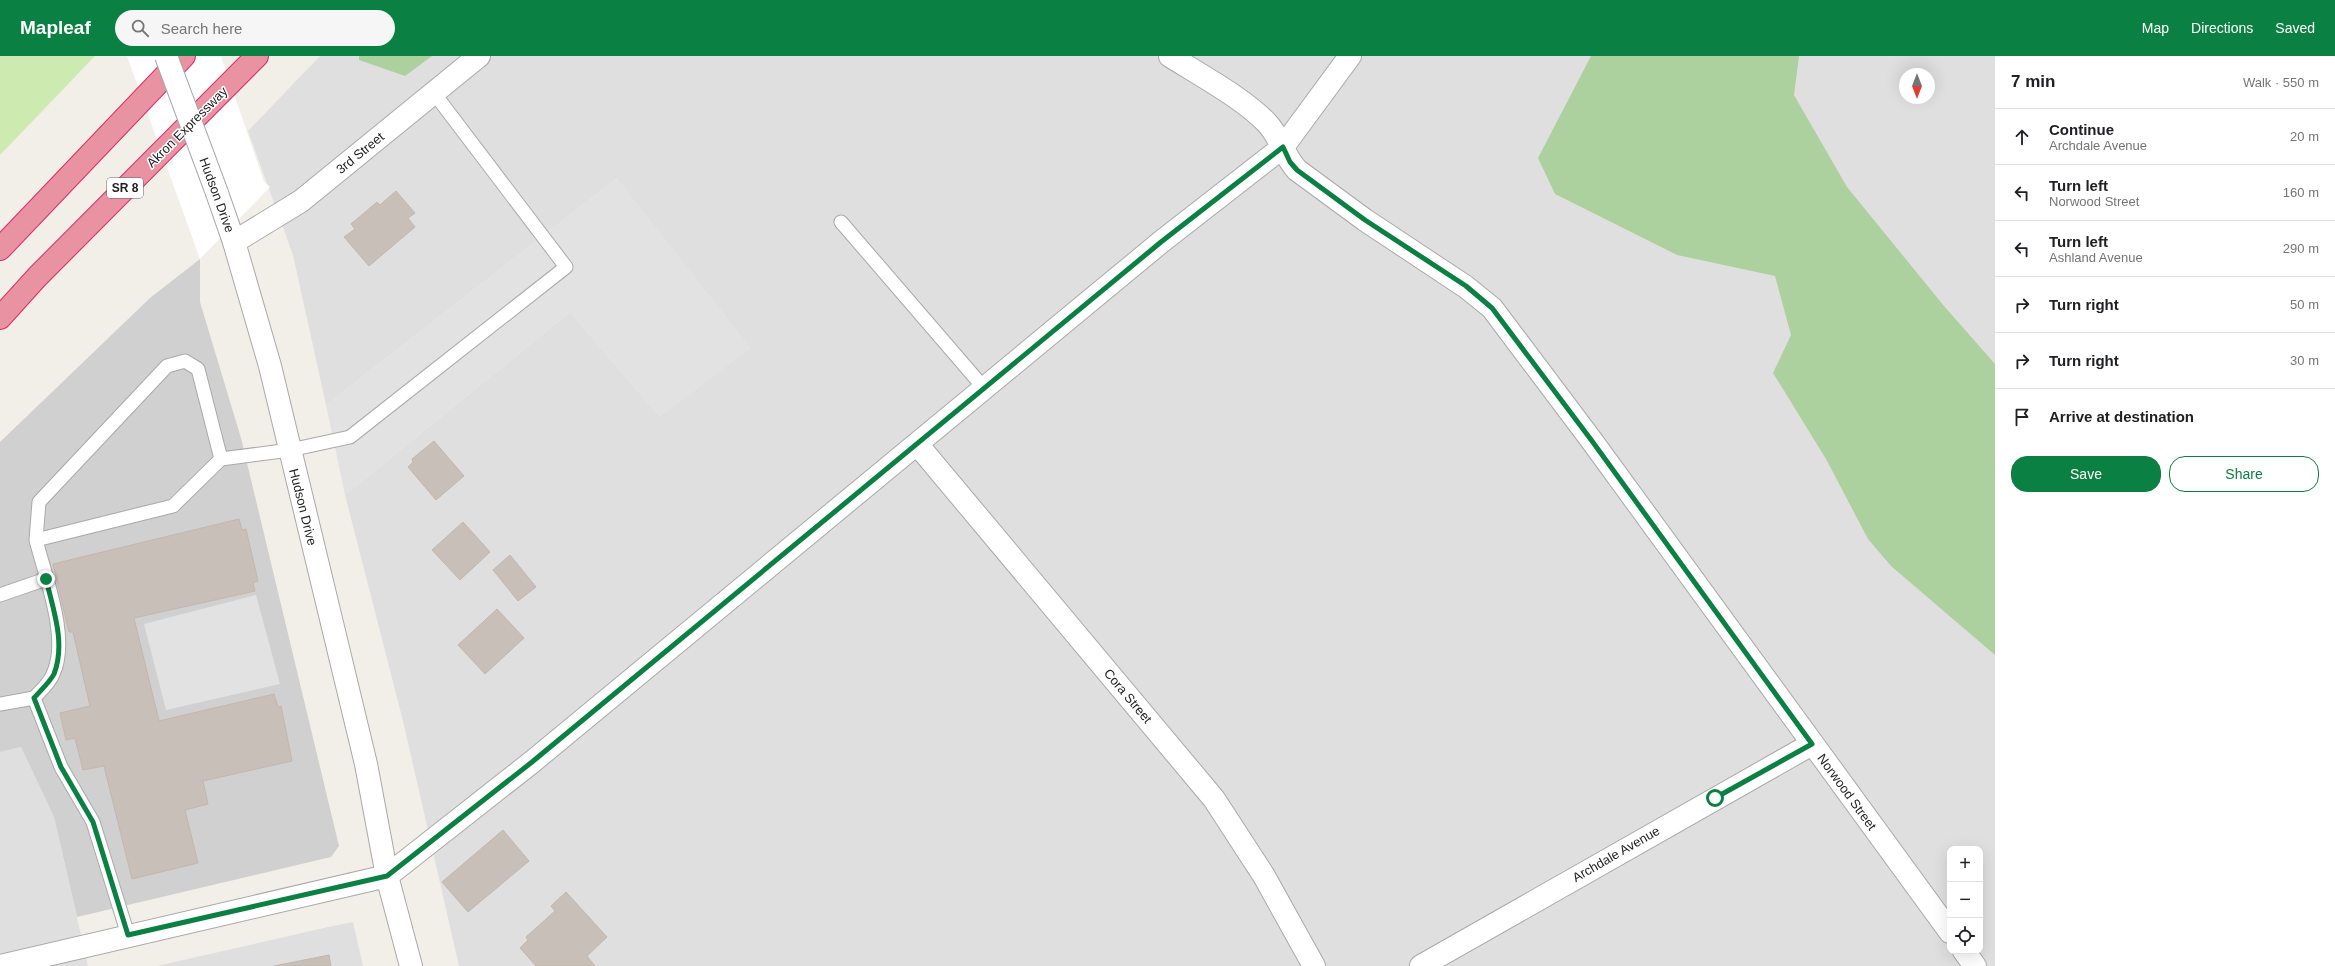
<!DOCTYPE html>
<meta charset="utf-8">
<style>
body{margin:0;font-family:Arial,sans-serif;background:#f6f6f6;color:#202124}
.controls{position:absolute;right:12px;bottom:12px;display:grid;overflow:hidden;border-radius:8px;box-shadow:0 4px 16px #0002}
.controls button{width:36px;height:36px;display:grid;place-items:center;padding:0;border:0;border-bottom:1px solid #e0e0e0;background:#fff;color:#202124;font:20px sans-serif}
.compass{position:absolute;left:1899px;top:12px;width:36px;height:36px;border-radius:50%;background:#fff;box-shadow:0 4px 16px #0002;rotate:180deg}
.stop{position:absolute;width:12px;height:12px;margin:-9px;border:3px solid #0b8043;border-radius:50%;background:#fff}
.stop.end{background:#0b8043;border-color:#fff;box-shadow:0 1px 4px #0008}
.list{margin:0;padding:0;list-style:none}
h2{display:flex;justify-content:space-between;align-items:center;height:52px;margin:0;padding:0 16px;font-size:17px}
h2 small{font-size:13px;font-weight:400;color:#757577}
.list li{display:grid;grid-template-columns:26px 1fr auto;gap:12px;align-items:center;box-sizing:border-box;height:56px;padding:0 16px;border-top:1px solid #e0e0e0}
.list b{display:block;font-size:15px;white-space:nowrap}
.list p{margin:0;font-size:13px;white-space:nowrap;color:#757577}
.list em{font-size:13px;font-style:normal;color:#757577}
.actions{display:flex;gap:8px;padding:12px 16px}
.actions a{flex:1;padding:9px 0;border:1px solid #0b8043;border-radius:16px;text-align:center;font-size:14px;color:#0b8043}
.actions .main{background:#0b8043;color:#fff}
.icon{flex:none;width:22px;height:22px;fill:none;stroke:currentColor;stroke-width:2;stroke-linecap:round;stroke-linejoin:round}
.map{position:relative;flex:none;width:1995px;height:910px;overflow:hidden}
header{display:flex;align-items:center;gap:24px;box-sizing:border-box;height:56px;padding:0 20px;background:#0b8043;color:#fff}
header strong{font-size:19px}
nav{display:flex;gap:22px;margin-inline-start:auto;font-size:14px}
.search{width:280px;height:36px;background:#f6f6f6;display:flex;align-items:center;gap:10px;box-sizing:border-box;padding:0 14px;border-radius:22px;color:#757577;font-size:15px}
main{display:flex}
aside{flex:1;background:#fff}
.map>svg:first-child{display:block}
</style>
<header>
<strong>Mapleaf</strong>
<div class="search"><svg class="icon" aria-label="search" viewBox="0 0 24 24"><circle cx="10" cy="10" r="6"/><path d="M15 15l6 6"/></svg>Search here</div>
<nav><a>Map</a><a>Directions</a><a>Saved</a></nav>
</header>
<main>
<div class="map">
<svg width="1995" height="910" viewBox="0 0 1995 910">
<rect width="100%" height="100%" fill="#f2efe9"/>
<!-- residential -->
<path fill="#e0dfdf" fill-rule="evenodd" d="M320,0h1675v910h-1536l-56,-245 -58,-226 225,-183 90,105 -43,-239 -291,227 -33,-150 -45,-124zM1905,18h24v24h-24zM1950,793h30v102h-30z
M21,691l33,70 34,149h-88v-214z
M353,866l10,44h-206l171,-39z"/>
<!-- religious -->
<path fill="#d0d0d0" d="M200,203v43l41,136 98,408 -8,11 -254,60 -23,-100 -33,-70 -21,5v-310l150,-144z"/>
<!-- grass -->
<path fill="#cdebb0" d="M0,0h95l-95,99z"/>
<!-- forest -->
<path fill="#add19e" d="M359,0h73l-27,20 -46,-16z
M1591,0h208l-5,39 53,92 97,119 51,58v291l-104,-89 -23,-27 -42,-80 -53,-86 18,-38 -16,-59 -98,-21 -122,-61 -17,-36z"/>
<!-- parking -->
<path fill="#e2e2e2" d="M617,122l134,170 -91,69 -90,-105 -225,183 -19,-90z
M256,539l24,89 -114,26 -22,-86z"/>
<!-- pier -->
<path fill="#fff" d="M127,0h94l43,126 6,5 -70,72z"/>
<!-- building -->
<path fill="#c7bfb8" stroke="#c4b6ab" d="M396,135l19,22 -7,5 7,9 -46,39 -25,-29 11,-8 -4,-5 26,-22 3,3z
M434,385l30,35 -28,24 -28,-33 5,-5 -1,-3z
M239,463l3,11 4,-1 12,52 -5,2 2,8 -121,27 25,103 115,-27 4,13 3,-1 11,55 -89,20 5,23 -23,6 13,53 -66,16 -28,-113 -21,4 -8,-32 -9,2 -6,-27 30,-7 -17,-74h-4l-16,-68z
M463,466l27,30 -30,28 -28,-30z
M510,499l26,32 -18,14 -25,-31z
M497,553l27,29 -39,36 -27,-29z
M503,774l26,31 -61,51 -26,-30z
M566,836l41,45 -20,19 8,10h-59l-16,-18 8,-8 -2,-3 29,-26 -4,-5z
M329,899l2,11h-57z"/>
<g fill="none" stroke-linecap="round" stroke-linejoin="round">
<defs>
<path id="service" d="M841,166l143,166
M36,484l3,-38 128,-136 18,-5 13,8 23,90
M0,539l46,-16
M0,648l34,-6
M128,879l-35,-113 -32,-55 -27,-69c6,-7 16,-15 19,-24 17,-35 -8,-98 -17,-134l137,-34 48,-47 69,-9 60,-13 216,-170 -132,-174"/>
<path id="minor" d="M1170,0c30,19 73,42 97,67 13,14 17,33 30,47l68,50 101,67 26,21 100,133 358,491
M234,186l67,-41 178,-145
M917,388l297,355 50,77 50,90
M1964,895l11,15
M0,910l387,-90 145,-114 629,-520 122,-95 67,-91
M1421,910l391,-222"/>
<path id="tertiary" d="M217,137l17,49 36,124 96,398 21,112 24,90"/>
<path id="motorway" d="M0,193l184,-193
M0,262l37,-41 220,-221"/>
</defs>
<!-- service casing -->
<use href="#service" stroke="#a9a9a9" stroke-width="15"/>
<!-- minor casing -->
<use href="#minor" stroke="#a9a9a9" stroke-width="24"/>
<!-- tertiary casing -->
<use href="#tertiary" stroke="#a9a9a9" stroke-width="24"/>
<!-- motorway casing -->
<use href="#motorway" stroke="#dc2a67" stroke-width="24"/>
<!-- service -->
<use href="#service" stroke="#fff" stroke-width="13"/>
<!-- minor -->
<use href="#minor" stroke="#fff" stroke-width="22"/>
<!-- tertiary -->
<use href="#tertiary" stroke="#fff" stroke-width="22"/>
<!-- motorway -->
<use href="#motorway" stroke="#e892a2" stroke-width="22"/>
<defs>
<path id="tertiary-bridge" d="M166,0l51,137"/>
</defs>
<!-- tertiary-bridge casing -->
<use href="#tertiary-bridge" stroke="#a9a9a9" stroke-width="24" stroke-linecap="butt"/>
<!-- tertiary-bridge -->
<use href="#tertiary-bridge" stroke="#fff" stroke-width="22"/>
</g>
<g fill="none" stroke-linecap="round" stroke-linejoin="round">
<!-- route -->
<path stroke="#0b8043" stroke-width="5" d="M46,523c7,30 20,64 8,95 -4,8 -14,17 -20,24l27,69 32,55 35,113 259,-59 145,-114 629,-520 122,-95 7,15 7,8 68,50 101,66 26,22 100,133 220,303 -97,54"/>
</g>
<g text-anchor="middle" dominant-baseline="central" stroke-width="3" stroke-linejoin="round" paint-order="stroke">
<!-- shield labels -->
<rect fill="#fff" stroke="#646464" stroke-width="1" x="107" y="122" width="36" height="20" rx="3"/>
<g font-size="12" font-weight="bold" fill="#222">
<text x="125" y="132">SR 8</text>
</g>
<!-- street labels -->
<g font-size="13" fill="#222" stroke="#fff">
<text transform="translate(187 71) rotate(-45)">Akron Expressway</text>
<text transform="translate(360 97) rotate(-39)">3rd Street</text>
<text transform="translate(217 139) rotate(70)">Hudson Drive</text>
<text transform="translate(303 451) rotate(76)">Hudson Drive</text>
<text transform="translate(1128 640) rotate(50)">Cora Street</text>
<text transform="translate(1847 736) rotate(54)">Norwood Street</text>
<text transform="translate(1616 798) rotate(-30)">Archdale Avenue</text>
</g>
</g>
</svg>
<div class="controls">
<button>+</button>
<button>−</button>
<button><svg class="icon" aria-label="locate" viewBox="0 0 24 24"><circle cx="12" cy="12" r="6"/><path d="M12 2v4M12 18v4M2 12h4M18 12h4"/></svg></button>
</div>
<svg class="compass" viewBox="-18 -18 36 36"><path d="M0-13l5 13h-10z" fill="#e53935"/><path d="M0 13l5-13h-10z" fill="#757577"/></svg>
<div class="stop" style="left:1715px;top:742px"></div>
<div class="stop end" style="left:46px;top:523px"></div>
</div>
<aside>
<h2>7 min<small>Walk · 550 m</small></h2>
<ul class="list">
<li><svg class="icon" aria-label="ahead" viewBox="0 0 24 24"><path d="M12 20V5M6 11l6-6 6 6"/></svg><div><b>Continue</b><p>Archdale Avenue</p></div><em>20 m</em></li>
<li><svg class="icon" aria-label="left" viewBox="0 0 24 24"><path d="M17 20v-9H6M10 6l-5 5 5 5"/></svg><div><b>Turn left</b><p>Norwood Street</p></div><em>160 m</em></li>
<li><svg class="icon" aria-label="left" viewBox="0 0 24 24"><path d="M17 20v-9H6M10 6l-5 5 5 5"/></svg><div><b>Turn left</b><p>Ashland Avenue</p></div><em>290 m</em></li>
<li><svg class="icon" aria-label="right" viewBox="0 0 24 24"><path d="M7 20v-9h11M14 6l5 5-5 5"/></svg><div><b>Turn right</b></div><em>50 m</em></li>
<li><svg class="icon" aria-label="right" viewBox="0 0 24 24"><path d="M7 20v-9h11M14 6l5 5-5 5"/></svg><div><b>Turn right</b></div><em>30 m</em></li>
<li><svg class="icon" aria-label="arrive" viewBox="0 0 24 24"><path d="M6 21V4h12l-3 4 3 4H6"/></svg><div><b>Arrive at destination</b></div></li>
</ul>
<div class="actions"><a class="main">Save</a><a>Share</a></div>
</aside>
</main>
